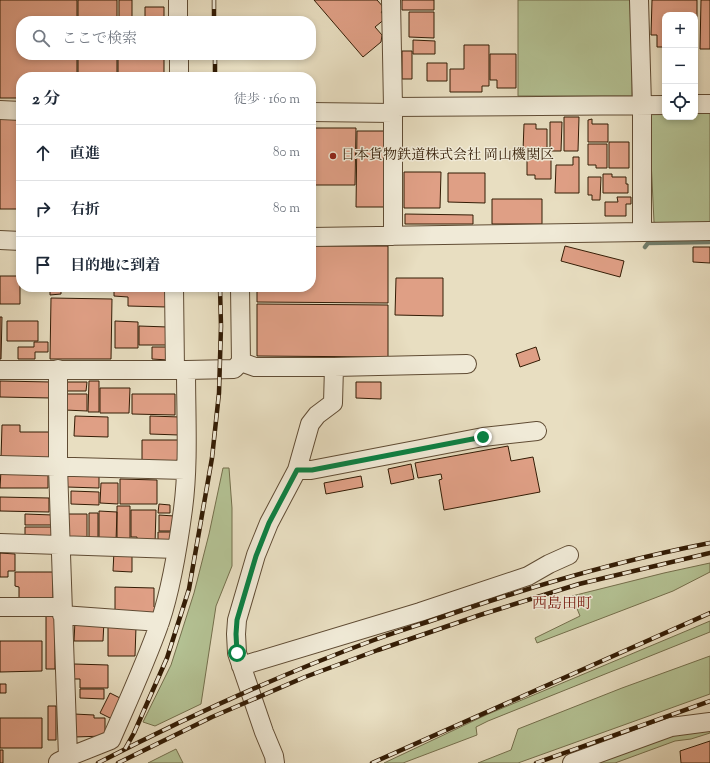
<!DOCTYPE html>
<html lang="ja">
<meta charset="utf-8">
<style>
body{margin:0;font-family:"Sorts Mill Goudy","Noto Serif JP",serif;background:#f2f2f3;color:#1f2937}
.controls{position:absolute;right:12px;top:12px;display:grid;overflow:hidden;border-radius:8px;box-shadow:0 2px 6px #0003}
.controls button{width:36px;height:36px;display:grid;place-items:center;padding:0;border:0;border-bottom:1px solid #e0e1e3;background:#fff;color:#1f2937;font:20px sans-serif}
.stop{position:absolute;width:12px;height:12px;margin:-9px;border:3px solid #0b8043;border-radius:50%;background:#fff}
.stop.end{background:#0b8043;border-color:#fff;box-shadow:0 1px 4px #0008}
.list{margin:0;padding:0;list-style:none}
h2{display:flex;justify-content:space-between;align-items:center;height:52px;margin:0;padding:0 16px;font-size:17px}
h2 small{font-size:13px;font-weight:400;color:#747a83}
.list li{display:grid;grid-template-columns:26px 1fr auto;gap:12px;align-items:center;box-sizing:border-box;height:56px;padding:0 16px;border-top:1px solid #e0e1e3}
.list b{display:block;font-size:15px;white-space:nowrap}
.list em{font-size:13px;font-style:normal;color:#747a83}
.icon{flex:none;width:22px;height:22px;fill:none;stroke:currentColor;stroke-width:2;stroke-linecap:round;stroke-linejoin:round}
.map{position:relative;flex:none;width:710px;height:763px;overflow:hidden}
.search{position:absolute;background:#fff;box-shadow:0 2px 6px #0003;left:16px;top:16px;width:300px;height:44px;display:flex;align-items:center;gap:10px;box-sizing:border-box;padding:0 14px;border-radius:16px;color:#747a83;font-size:15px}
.panel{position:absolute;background:#fff;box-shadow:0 2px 6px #0003;left:16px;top:72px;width:300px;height:220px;border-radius:16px}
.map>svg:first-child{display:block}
</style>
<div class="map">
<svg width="710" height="763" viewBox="0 0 710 763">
<rect width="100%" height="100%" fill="#e8dec1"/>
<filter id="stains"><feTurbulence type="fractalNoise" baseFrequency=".005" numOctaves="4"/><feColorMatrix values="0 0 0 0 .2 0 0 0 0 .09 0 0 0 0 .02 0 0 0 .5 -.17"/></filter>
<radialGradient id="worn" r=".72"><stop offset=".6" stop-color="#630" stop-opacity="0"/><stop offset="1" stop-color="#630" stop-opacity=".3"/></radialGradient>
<!-- green -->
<path fill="#b4c294" stroke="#746f4c" d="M518,0h115l-1,96h-114z
M654,112h11v5h30v-5h15v112h-53l-3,-2 -5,-104z
M223,468h6l3,40v58l-16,40 -15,98 -46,22 -12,-4 28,-57 23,-72 15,-59z
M710,563v9l-37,19 -136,52 -2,-5 45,-22 -8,-20 92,-23z
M710,621v11l-222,89 -12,6 1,8 -74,28h-19l102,-48z
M710,656v38l-192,69h-40l33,-13 7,-21 104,-41z
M710,725v8l-19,6 -16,2 -60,22h-33z
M176,749l7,14h-35z"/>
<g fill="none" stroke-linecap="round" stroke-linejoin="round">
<!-- stream -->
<path stroke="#707c6a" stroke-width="4.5" d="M645,247l3,-4 62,-1"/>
</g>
<!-- building -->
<path fill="#df9f85" stroke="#331c05" d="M0,0h77v21h-56v34h56v22h-56v24h-1v-3h-20z
M78,0h39v21h-39z
M119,0h13v21h-13z
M314,0h63l8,9 -4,3 5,6 -11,9 7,8 -1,7 -18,15z
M402,0h32v10h-32z
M652,0h45v36h-2v-21h-30v32h-8v-12h-6z
M701,0h9v49h-10z
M145,7h19v14h-19z
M409,12h25v26l-25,-1z
M413,40l22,1v13h-22z
M464,45h25v41h-7v6h-32v-23h14z
M402,51h10v28h-10z
M490,54h26v34h-19v-8h-7z
M78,55h39v22h-39z
M118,55h46v22h-46z
M427,63h20v18h-20z
M564,117h15l-1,34h-14z
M0,118h21v91h-21z
M592,119v5h16v18h-20v-22z
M550,122h12l-1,29h-11z
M524,124h12v5h11v22h-24z
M311,128h45l-1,57h-44z
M357,131h29l-1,76h-29z
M609,142h20v26h-20z
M588,144h19v24h-11v-3h-8z
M573,157h6v36h-24l1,-28h17z
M527,158h24v21h-16v-4h-8z
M404,172h37l-1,36h-36z
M448,173h37v30l-37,-1z
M603,174h9v3h14v7h2v9h-25z
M588,177h13l-1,23h-8v-5h-4z
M617,197h14v7h-5v12h-21v-14h13z
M492,199h50v25h-50z
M405,214l68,1v9h-68z
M311,246h77v57l-131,-1v-15h54z
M565,246l59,15 -4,16 -59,-16z
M693,247h17v16l-17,-1z
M0,276h20v28h-20z
M396,278h47v38l-48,-1z
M50,287h11v7l-11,1z
M98,287h13v3l-13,-1z
M114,287h53v20l-39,-1v-9l-14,-1z
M51,298l61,1 -1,60h-61z
M257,304l131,1v52l-131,-1z
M0,317h2l-1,42h-1z
M7,321h31v20h-31z
M115,321l23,1v26h-23z
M139,326l29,1v18h-29z
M34,342h14v10h-13v7h-17v-12h16z
M152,347h16v13l-16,-1z
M536,347l4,13 -20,7 -4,-13z
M0,381l51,1v16l-51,-1z
M89,381h10v31h-11z
M65,382h22l-1,9h-21z
M356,382h25v17l-25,-1z
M100,388h30l-1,25h-29z
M66,394h21v17l-22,-1z
M132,394h43v21l-43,-1z
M75,416l33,1v20l-34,-1z
M150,416l30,1 -1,18 -29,-1z
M2,425h18v7h32v28l-51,-1z
M142,440h37l-1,25 -36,-1z
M508,446l3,15 22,-4 7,35 -96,18 -5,-30 3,-1 -1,-5 -23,4 -3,-15z
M411,464l3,15 -23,5 -3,-15z
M1,470h47v18h-48z
M67,471l32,1v16l-32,-1z
M361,476l2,11 -37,7 -2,-11z
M120,479l37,1v24h-37z
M101,483h17v21l-18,-1z
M71,491l28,1v13l-28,-1z
M0,497l49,1v14l-49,-1z
M159,504l11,1v8h-12z
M117,506h13v35h-13z
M131,510h25l-1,34 -18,-1v-6h-6z
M99,511l18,1 -1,29h-17z
M89,513h9v26h-9z
M25,514l28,1v10h-28z
M66,514h21v26h-22z
M159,515l15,1v15h-15z
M25,527h28v12h-28z
M158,532h13v11h-13z
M114,551h18v21l-19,-1z
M0,553l15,1v17h-7v6h-8z
M15,572h38v31l-34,-1v-15l-4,-1z
M115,587l39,1v19h3v11l-42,-7z
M46,611h9v58h-9z
M75,621h29l-1,20h-29z
M108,627h28l-1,29h-27z
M0,641h42v30l-42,1z
M74,664l34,1v23h-28v-9h-6z
M0,684h6v9h-6z
M80,689h24v10l-24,-1z
M110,693l12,6 -10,20 -12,-6z
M48,706h8v34h-8z
M74,714l20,1v3h11v18l-31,1z
M0,718h42v30h-42z
M710,741v22h-29l-1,-12z
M0,750h3v13h-3z"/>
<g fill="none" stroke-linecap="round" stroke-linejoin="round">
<defs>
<path id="minor" d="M178,0v21
M391,0l2,107v129
M639,0l3,105v127
M179,55v22
M695,104h15
M393,107l272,-2
M0,110l21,1
M311,112l82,1
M311,237l399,-6
M0,240l21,1
M174,287l1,83
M241,362l14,5h79l133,-3
M58,369v98l10,290 -10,5
M0,370h186l48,-1 7,-7 -1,-75
M0,465l185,5
M297,470h14l172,-33 54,-6
M0,543l176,6
M0,607h62
M62,615l98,7
M241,666l179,-54 108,-36 21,-12 20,-9
M68,757l43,-17c17,-39 35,-78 49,-118 12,-36 18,-75 23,-113 6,-45 3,-93 3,-139
M275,763l-1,-7 -10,-24 -27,-79 -1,-19 1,-14 19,-65 13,-32 28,-53 13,-46 7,-9 16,-12 1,-36
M572,763l99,-36 39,-5"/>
</defs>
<!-- minor casing -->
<use href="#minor" stroke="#604c34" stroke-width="20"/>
<!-- minor -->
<use href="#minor" stroke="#f0ead7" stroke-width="18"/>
<defs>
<path id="rail" d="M214,0v21
M215,55v22
M125,749l9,-16 33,-75 22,-69 23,-131 7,-65 2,-67 -1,-39
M98,763c89,-46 181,-88 276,-123 25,-9 51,-17 77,-26 85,-29 171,-54 259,-71
M118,763l94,-46 93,-40 73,-27 102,-35 99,-31 131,-31
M372,763l338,-150
M536,763l174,-62"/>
</defs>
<!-- rail casing -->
<use href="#rail" stroke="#331c05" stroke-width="4.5"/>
<!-- rail -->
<use href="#rail" stroke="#f0ead7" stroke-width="3" stroke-dasharray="9" stroke-linecap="butt"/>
</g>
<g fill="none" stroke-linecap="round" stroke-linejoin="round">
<!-- route -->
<path stroke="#0b8043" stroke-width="5" d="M237,653l-1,-19 1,-14 19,-64 13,-33 28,-53h15l171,-33"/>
</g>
<!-- markers -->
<circle fill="#8f2418" stroke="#f0ead7" stroke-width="1.5" cx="333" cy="156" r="4"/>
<g text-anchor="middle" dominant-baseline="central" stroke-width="3" stroke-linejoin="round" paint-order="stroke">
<!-- poi labels -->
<g font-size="14" fill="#331c05" stroke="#f0ead7" text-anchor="start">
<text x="341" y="156">日本貨物鉄道株式会社 岡山機関区</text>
</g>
<!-- neighbourhood labels -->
<g font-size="15" fill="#7a1f14" stroke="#f0ead7">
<text x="562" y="604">西島田町</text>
</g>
</g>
<rect width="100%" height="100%" filter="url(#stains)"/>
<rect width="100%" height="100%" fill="url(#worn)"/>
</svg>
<div class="controls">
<button>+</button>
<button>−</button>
<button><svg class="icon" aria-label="locate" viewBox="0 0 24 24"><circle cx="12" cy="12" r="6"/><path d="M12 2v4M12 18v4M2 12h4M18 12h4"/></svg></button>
</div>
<div class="stop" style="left:237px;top:653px"></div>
<div class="stop end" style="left:483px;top:437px"></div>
<div class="search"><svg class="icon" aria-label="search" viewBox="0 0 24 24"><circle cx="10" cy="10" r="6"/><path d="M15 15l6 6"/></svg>ここで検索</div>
<section class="panel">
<h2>2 分<small>徒歩 · 160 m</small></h2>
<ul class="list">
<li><svg class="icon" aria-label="ahead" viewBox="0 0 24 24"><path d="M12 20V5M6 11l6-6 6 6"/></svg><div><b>直進</b></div><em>80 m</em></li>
<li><svg class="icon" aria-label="right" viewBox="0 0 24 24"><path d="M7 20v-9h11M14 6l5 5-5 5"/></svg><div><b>右折</b></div><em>80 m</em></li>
<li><svg class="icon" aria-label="arrive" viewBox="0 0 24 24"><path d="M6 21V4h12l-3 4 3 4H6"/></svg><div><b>目的地に到着</b></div></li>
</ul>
</section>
</div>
